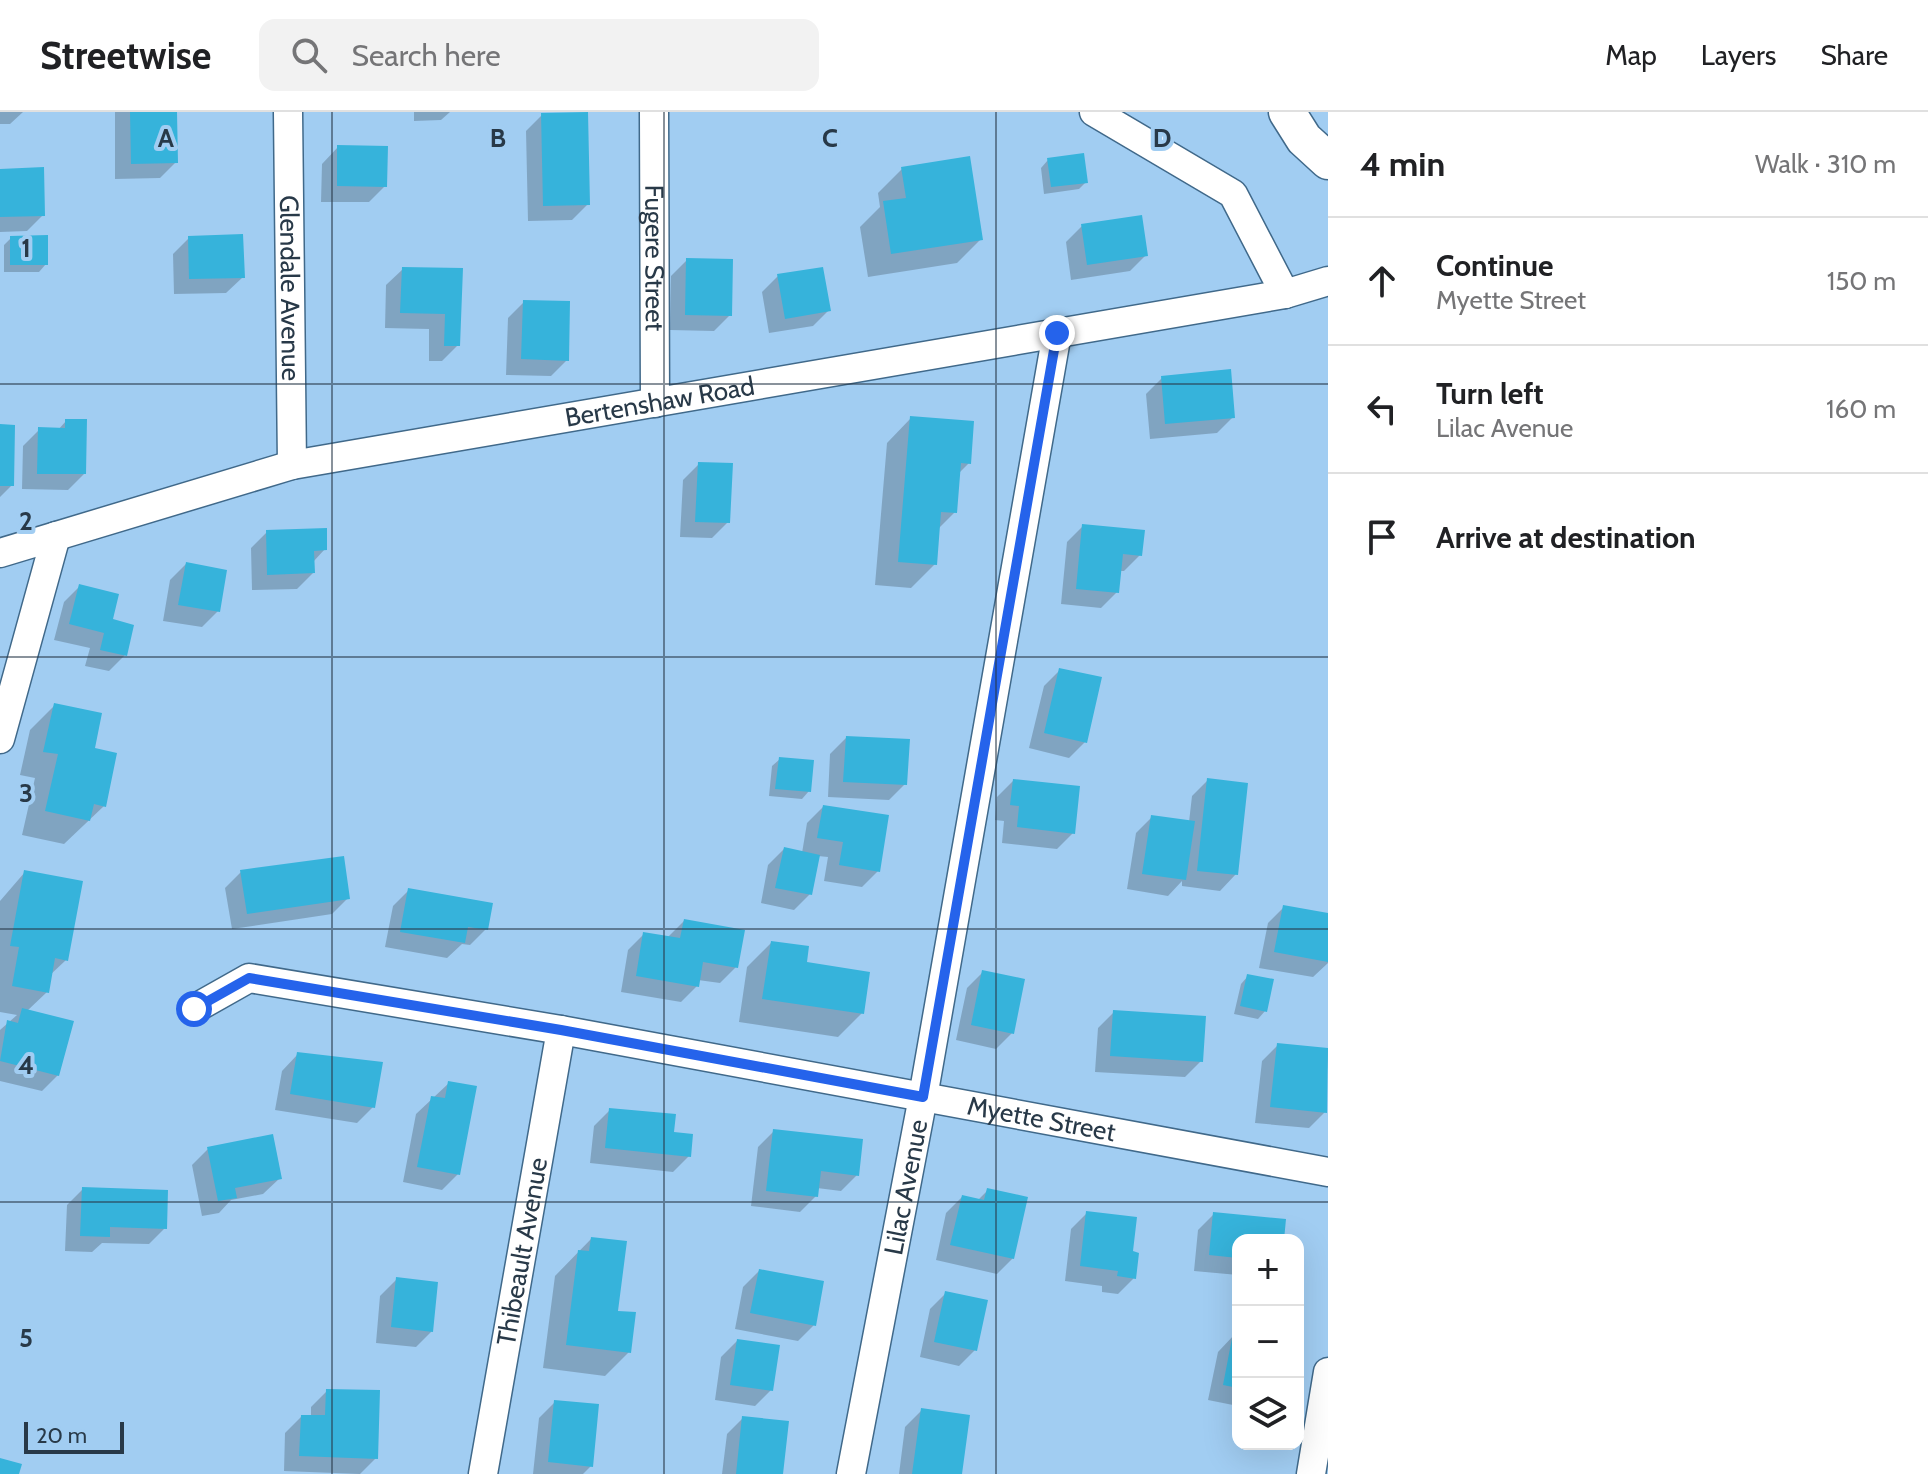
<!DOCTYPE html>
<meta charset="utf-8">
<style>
body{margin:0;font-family:Cabin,sans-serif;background:#f2f2f2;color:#202124}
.controls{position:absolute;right:24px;bottom:24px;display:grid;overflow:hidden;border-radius:16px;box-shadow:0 8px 32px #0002}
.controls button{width:72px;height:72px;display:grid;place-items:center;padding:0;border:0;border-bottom:2px solid #e0e0e0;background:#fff;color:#202124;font:40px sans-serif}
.scale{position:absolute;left:24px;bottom:20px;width:100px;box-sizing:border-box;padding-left:8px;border:4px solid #283948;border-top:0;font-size:22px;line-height:28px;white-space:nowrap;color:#283948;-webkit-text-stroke:6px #a1cdf2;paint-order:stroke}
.stop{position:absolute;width:24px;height:24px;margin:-18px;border:6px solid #2563eb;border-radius:50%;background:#fff}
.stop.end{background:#2563eb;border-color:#fff;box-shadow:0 2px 8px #0008}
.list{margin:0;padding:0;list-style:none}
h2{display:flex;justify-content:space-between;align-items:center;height:104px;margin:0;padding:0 32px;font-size:34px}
h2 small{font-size:26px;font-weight:400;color:#757577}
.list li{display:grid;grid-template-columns:52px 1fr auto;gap:24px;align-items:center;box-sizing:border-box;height:128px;padding:0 32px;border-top:2px solid #e0e0e0}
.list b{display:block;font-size:30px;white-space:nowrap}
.list p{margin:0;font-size:26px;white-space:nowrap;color:#757577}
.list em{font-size:26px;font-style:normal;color:#757577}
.icon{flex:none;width:44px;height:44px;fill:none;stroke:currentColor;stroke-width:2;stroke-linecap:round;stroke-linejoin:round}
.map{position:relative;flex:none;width:1328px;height:1362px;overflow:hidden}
header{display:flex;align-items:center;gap:48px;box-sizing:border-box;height:112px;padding:0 40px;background:#fff;border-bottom:2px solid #e0e0e0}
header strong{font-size:38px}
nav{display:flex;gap:44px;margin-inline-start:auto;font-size:28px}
.search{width:560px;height:72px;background:#f2f2f2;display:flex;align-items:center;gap:20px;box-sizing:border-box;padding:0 28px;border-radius:16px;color:#757577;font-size:30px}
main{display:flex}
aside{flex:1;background:#fff}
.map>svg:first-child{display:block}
</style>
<header>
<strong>Streetwise</strong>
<div class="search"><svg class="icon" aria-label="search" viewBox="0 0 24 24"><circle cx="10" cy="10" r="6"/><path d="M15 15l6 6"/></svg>Search here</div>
<nav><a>Map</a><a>Layers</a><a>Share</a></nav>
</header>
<main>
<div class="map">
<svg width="1328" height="1362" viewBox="0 0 1328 1362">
<rect width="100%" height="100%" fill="#a1cdf2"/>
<!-- shadow -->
<path fill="#0003" d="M0,0h23l-13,12h-10z
M115,0h60l1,50 -16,16 -45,1z
M414,0h36l-9,8 -27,1z
M542,3l46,89 -16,16 -44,1 -2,-90z
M338,35l47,39 -16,16h-48l1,-38z
M1048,48l38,22 -7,7 -35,5 -3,-26z
M902,57l79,70 -24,24 -89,14 -8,-50 20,-20 -2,-14z
M0,59l43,44 -16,16 -27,1z
M1082,114l64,29 -16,16 -59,9 -5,-38z
M11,126l35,26 -7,8h-35v-27z
M189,126l54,39 -17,16 -52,1 -1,-40z
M687,148l43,55 -16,16 -44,-1 1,-54z
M403,157l58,1 -3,75 -16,16h-13v-32l-44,-1 1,-43z
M778,164l51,34 -16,16 -44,7 -7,-41z
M524,190l43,58 -16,16 -45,-1 2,-57z
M1162,266l71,39 -16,16 -67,6 -4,-45z
M911,306l58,45 -11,11 -3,38 -17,17 -3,35 -24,24 -36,-3 12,-142z
M66,309l18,53 -16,16 -46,-1 1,-43 16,-16h19z
M0,314l12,59 -12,12z
M699,352l29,58 -16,16 -32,-1 3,-57z
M1083,414l57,29 -16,16h-5l-2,21 -16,16 -40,-4 6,-62z
M267,420l58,17 -12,13v11l-16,16 -45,1 -1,-42z
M186,452l32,47 -16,16 -39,-6 7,-41z
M80,474l30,35 15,34 -16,16 -24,-5 5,-18 -36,-8 10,-38z
M1060,558l25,72 -16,16 -40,-10 15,-62z
M54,594l38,44 12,56 -40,38 -42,-9 13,-57 -15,-3 10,-45z
M846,626l59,46 -16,16 -61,-3 2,-43z
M780,647l29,32 -7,8 -33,-3 3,-30z
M1208,668l28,94 -16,17 -38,-5v-5l-14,15 -41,-7 9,-56 16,-16 37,5 3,-26z
M1013,669l60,52 -16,16 -55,-6 2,-22 -9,-1 2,-23z
M823,695l55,64 -16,16 -38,-6 4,-24 -10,-1 -8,38 -16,16 -33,-7 7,-38 16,-16 18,4 5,-30z
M25,760l41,88 -17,16 -2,16 -20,19 31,64 -16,16 -42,-10v-51l17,-15 -17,-3v-111z
M241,760l107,26 -16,16 -100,15 -7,-41z
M409,778l77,39 -16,16 -8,-1 -15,14 -62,-11 8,-41z
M1284,795l44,8v48l-15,14 -54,-9 9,-45z
M684,809l52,46 -16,16 -22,-3 -1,6 -16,16 -60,-10 7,-42 16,-16 23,4z
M771,831l34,21 57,49 -24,24 -99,-15 8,-55z
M983,860l29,61 -16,16 -40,-9 11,-52z
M1248,864l17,35 -7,8 -24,-5 7,-30z
M1114,900l87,49 -16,16 -90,-5 3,-44z
M1278,933l50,5 -3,62 -16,16 -54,-5 7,-62z
M298,942l75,53 -16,16 -82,-13 7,-39z
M449,971l9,91 -16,16 -39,-8 13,-68z
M610,998l79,46 -16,16 -83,-9 4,-37z
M774,1019l83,44 -16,16 -24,-3 -1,8 -16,16 -49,-6 7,-59z
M208,1037l72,29 -17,16 -32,6 -12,13 -17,3 -10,-51z
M83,1077l82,39 -16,16 -47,-1 -10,9 -27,-1 2,-46z
M987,1079l26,67 -16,16 -61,-14 10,-47 16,-16 15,4z
M1087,1101l44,40 3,25 -16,16 -16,-2v-6l-37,-5 6,-52z
M1214,1102l68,26h-44v35l-44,-4 4,-41z
M591,1127l38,113 -24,24 -62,-8 12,-92z
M759,1159l55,54 -16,16 -63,-12 8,-42z
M396,1168l36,51 -16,16 -40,-4 4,-47z
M946,1181l29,57 -16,16 -39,-9 10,-48z
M1234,1223l4,1v70l-30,-6 10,-48z
M737,1229l34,49 -16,16 -40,-6 6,-43z
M327,1279l49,67 -16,16 -76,-3 1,-38 16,-16h10v-10z
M555,1290l36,64 -8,8h-50l6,-56z
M921,1299l39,63h-61l6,-47z
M743,1306l38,56h-59l5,-40z"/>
<!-- building -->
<path fill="#36b3db" d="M130,0h47l1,51 -47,1z
M588,0l2,93 -47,1 -2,-93z
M337,33l51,1 -1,41 -50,-1z
M1084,41l4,30 -37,4 -4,-29z
M970,44l13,84 -92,14 -8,-53 23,-3 -5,-31z
M44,55l1,49 -45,1v-48z
M1142,103l6,41 -61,9 -6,-41z
M243,122l2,44 -56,1 -1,-43z
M48,123v30h-38v-29z
M686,146l47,1 -1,57 -47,-1z
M402,155l61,1 -3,78h-16l1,-32 -45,-1z
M823,155l8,44 -46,8 -8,-45z
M523,188l47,1 -1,60 -48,-2z
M1231,257l4,49 -70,6 -4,-48z
M910,304l64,5 -3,43 -10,-1 -4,50 -16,-1 -4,53 -39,-3z
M65,307h22l-1,55h-49l1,-47 27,1z
M0,312l15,1 -1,61h-14z
M698,350l35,1 -3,60 -35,-1z
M1082,412l63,6 -3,26 -19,-2 -4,39 -43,-4z
M327,416v22l-13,1 1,22 -48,2 -1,-45z
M186,450l41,8 -7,42 -42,-7z
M79,472l40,10 -6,25 21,6 -7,31 -27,-6 4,-17 -35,-9z
M1059,556l43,9 -15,66 -43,-10z
M54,591l48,10 -7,35 22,5 -11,54 -12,-3 -4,17 -45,-10 13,-57 -15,-2z
M846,624l64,3 -3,46 -64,-3z
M779,645l35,3 -3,32 -36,-3z
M1207,666l41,5 -10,92 -41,-4z
M1013,667l67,7 -5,48 -58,-7 2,-21 -9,-1z
M823,693l66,10 -9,57 -41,-7 4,-23 -26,-4z
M1151,703l44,6 -9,59 -44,-6z
M784,735l36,8 -8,40 -37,-7z
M344,744l6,43 -103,15 -7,-44z
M24,758l59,11 -15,80 -13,-3 -6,35 -37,-7 7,-39 -9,-1z
M408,776l85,15 -5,27 -20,-3 -3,16 -65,-11z
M1283,793l45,8v49l-54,-10z
M684,807l61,11 -7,38 -35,-6 -4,25 -63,-11 7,-44 37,6z
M771,829l38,5 -2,16 63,10 -6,42 -102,-15z
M982,858l43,9 -11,55 -43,-9z
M1247,862l27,5 -7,33 -27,-6z
M22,896l52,13 -15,55 -59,-15 7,-41 11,3z
M1113,898l93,6 -3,46 -93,-6z
M1277,931l51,5 -1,65 -57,-6z
M297,940l86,10 -8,46 -85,-14z
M448,969l29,5 -17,89 -43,-8 14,-71 14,2z
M609,996l67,6 -2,18 19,2 -2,23 -86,-9z
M773,1017l90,10 -4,37 -38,-5 -3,26 -52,-6z
M273,1022l9,45 -47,9 2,10 -19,3 -11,-54z
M82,1075l86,3 -1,39 -57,-2v10l-30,-1z
M987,1076l41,9 -14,62 -64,-14 12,-50 22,5z
M1086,1099l51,6 -4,34 6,2 -3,26 -19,-3 1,-5 -38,-5z
M1213,1100l73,7 -2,21h-46v18l-29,-3z
M591,1125l36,4 -9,70 18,1 -5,41 -65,-8 12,-95 11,1z
M759,1157l65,12 -8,45 -66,-13z
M396,1165l42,5 -5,50 -42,-5z
M945,1179l43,9 -11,51 -43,-9z
M1233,1221l5,1v54l-15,-3z
M737,1227l43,6 -7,46 -43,-6z
M326,1277l54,1 -2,69 -79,-3 2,-41h24z
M554,1288l45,4 -6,63 -45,-5z
M921,1296l49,7 -8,59h-50z
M742,1304l47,5 -6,53h-47z
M0,1346l22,6 -3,10h-19z"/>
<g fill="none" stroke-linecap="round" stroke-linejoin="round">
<defs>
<g id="minor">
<path id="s1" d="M288,0l4,353"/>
<path id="s2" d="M654,0l1,291"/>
<path d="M1094,0l139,82 52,100"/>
<path id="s3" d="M0,441l292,-88 993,-171 43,-13"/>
<path d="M0,627l56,-203"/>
<path id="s4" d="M194,897l55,-31 312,52 767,142"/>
<path id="s5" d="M483,1362l78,-444"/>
<path id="s6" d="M851,1362l72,-377 134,-764"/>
<path d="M1311,1362l17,-102"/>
</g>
<path id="tertiary" d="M1287,0l17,27 24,22"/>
</defs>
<!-- minor casing -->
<use href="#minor" stroke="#40698a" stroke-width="31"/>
<!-- tertiary casing -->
<use href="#tertiary" stroke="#40698a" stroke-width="39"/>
<!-- minor -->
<use href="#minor" stroke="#fff" stroke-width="28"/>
<!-- tertiary -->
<use href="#tertiary" stroke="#fff" stroke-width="36"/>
</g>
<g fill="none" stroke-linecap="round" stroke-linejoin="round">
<!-- route -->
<path stroke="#2563eb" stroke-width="10" d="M194,897l55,-31 312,52 362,67 134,-764"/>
</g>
<!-- grid -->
<path fill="none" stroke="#283948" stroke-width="2" stroke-opacity="0.55" d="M332,0v1362M664,0v1362M996,0v1362M0,272h1328M0,545h1328M0,817h1328M0,1090h1328"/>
<g text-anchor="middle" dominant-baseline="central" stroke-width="8" stroke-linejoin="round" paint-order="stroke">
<!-- street labels -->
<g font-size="26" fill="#283948" stroke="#a1cdf2">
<text stroke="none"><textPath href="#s2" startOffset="146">Fugere Street</textPath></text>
<text stroke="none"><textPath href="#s1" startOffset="176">Glendale Avenue</textPath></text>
<text stroke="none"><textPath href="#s3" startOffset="678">Bertenshaw Road</textPath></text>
<text stroke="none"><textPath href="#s4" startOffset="868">Myette Street</textPath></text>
<text stroke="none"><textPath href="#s6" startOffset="292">Lilac Avenue</textPath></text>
<text stroke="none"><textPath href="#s5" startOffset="226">Thibeault Avenue</textPath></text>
</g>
</g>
<g font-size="26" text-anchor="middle" font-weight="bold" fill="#283948" stroke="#a1cdf2" stroke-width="8" stroke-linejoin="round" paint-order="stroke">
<text x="166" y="35">A</text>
<text x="498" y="35">B</text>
<text x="830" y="35">C</text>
<text x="1162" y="35">D</text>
<text x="26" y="145">1</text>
<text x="26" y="418">2</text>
<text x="26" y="690">3</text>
<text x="26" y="962">4</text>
<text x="26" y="1235">5</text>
</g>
</svg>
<div class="controls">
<button>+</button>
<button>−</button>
<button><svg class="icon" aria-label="layers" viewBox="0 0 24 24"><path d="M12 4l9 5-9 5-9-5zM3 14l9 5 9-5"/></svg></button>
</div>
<div class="scale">20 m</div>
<div class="stop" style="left:194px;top:897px"></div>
<div class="stop end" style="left:1057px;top:221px"></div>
</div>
<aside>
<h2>4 min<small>Walk · 310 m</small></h2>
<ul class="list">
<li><svg class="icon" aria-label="ahead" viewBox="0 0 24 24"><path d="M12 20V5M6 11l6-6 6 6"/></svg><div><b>Continue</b><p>Myette Street</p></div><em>150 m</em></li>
<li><svg class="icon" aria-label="left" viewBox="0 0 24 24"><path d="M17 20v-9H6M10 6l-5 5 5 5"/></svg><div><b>Turn left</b><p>Lilac Avenue</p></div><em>160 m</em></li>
<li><svg class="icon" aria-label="arrive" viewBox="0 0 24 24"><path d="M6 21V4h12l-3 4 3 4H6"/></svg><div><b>Arrive at destination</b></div></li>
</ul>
</aside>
</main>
